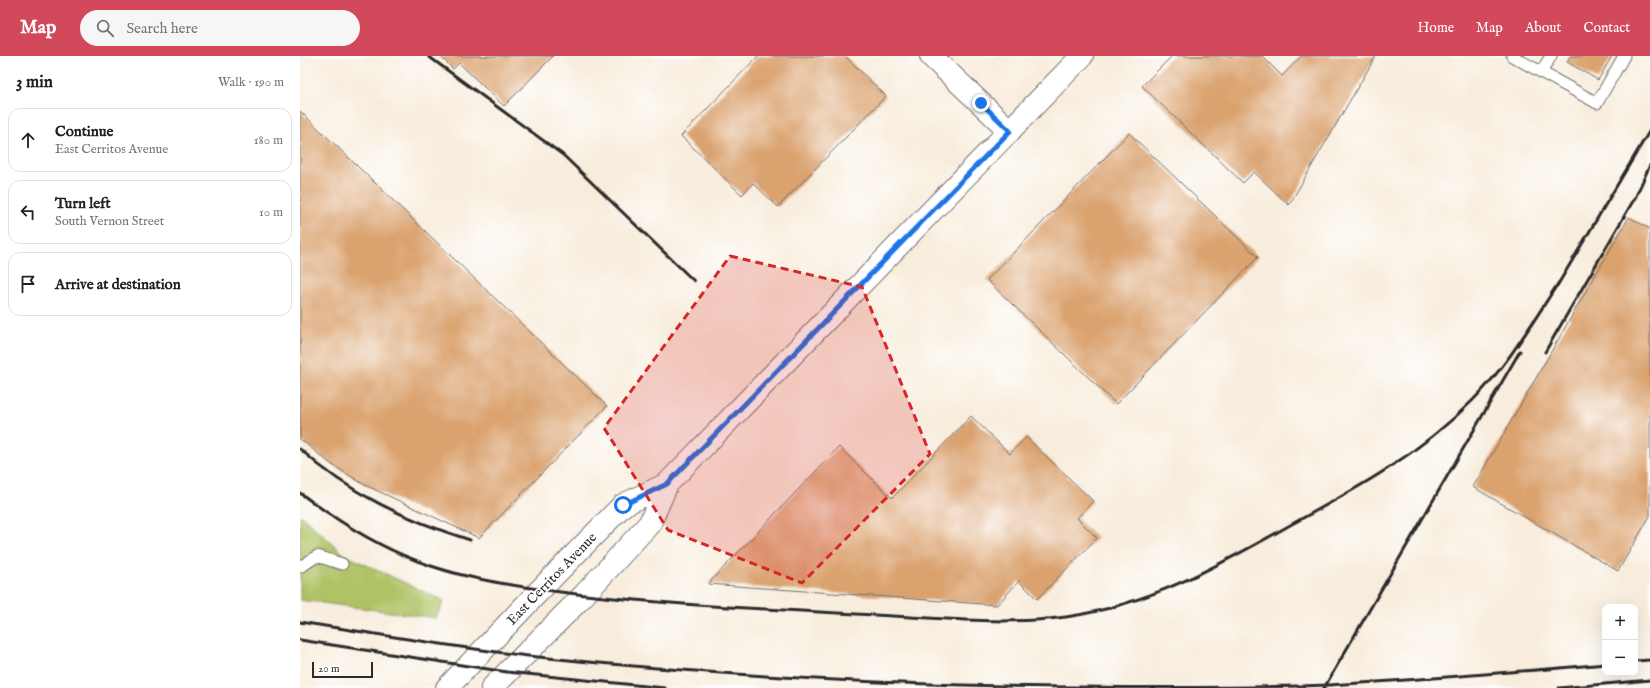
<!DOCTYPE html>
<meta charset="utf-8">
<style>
body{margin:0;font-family:"IM FELL English",serif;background:#f6f6f6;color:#202124}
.controls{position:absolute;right:12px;bottom:12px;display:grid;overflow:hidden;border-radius:8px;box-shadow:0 4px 16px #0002}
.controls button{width:36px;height:36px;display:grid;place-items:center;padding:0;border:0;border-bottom:1px solid #e0e0e0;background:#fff;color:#202124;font:20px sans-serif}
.scale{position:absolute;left:12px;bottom:10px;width:61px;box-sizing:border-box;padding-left:4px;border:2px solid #2b2b2b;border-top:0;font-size:11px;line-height:14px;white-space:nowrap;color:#2b2b2b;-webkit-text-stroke:3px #fff;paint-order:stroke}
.stop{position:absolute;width:12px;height:12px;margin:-9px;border:3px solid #1a73e8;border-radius:50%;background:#fff}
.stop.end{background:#1a73e8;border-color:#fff;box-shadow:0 1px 4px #0008}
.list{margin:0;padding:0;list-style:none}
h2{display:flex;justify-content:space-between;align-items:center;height:52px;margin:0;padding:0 16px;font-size:17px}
h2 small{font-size:13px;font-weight:400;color:#757577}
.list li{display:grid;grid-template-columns:26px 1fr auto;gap:12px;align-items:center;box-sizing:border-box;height:64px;margin:0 8px 8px;padding:0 8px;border:1px solid #e0e0e0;border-radius:12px}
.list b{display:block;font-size:15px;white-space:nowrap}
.list p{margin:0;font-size:13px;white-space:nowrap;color:#757577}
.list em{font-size:13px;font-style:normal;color:#757577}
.icon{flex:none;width:22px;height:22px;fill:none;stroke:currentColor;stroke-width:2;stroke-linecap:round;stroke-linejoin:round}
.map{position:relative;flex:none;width:1350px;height:632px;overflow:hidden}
header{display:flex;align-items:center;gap:24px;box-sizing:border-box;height:56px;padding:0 20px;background:#d1495b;color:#fff}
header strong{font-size:19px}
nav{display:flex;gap:22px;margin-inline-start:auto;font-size:14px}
.search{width:280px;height:36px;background:#f6f6f6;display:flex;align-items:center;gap:10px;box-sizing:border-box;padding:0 14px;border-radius:22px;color:#757577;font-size:15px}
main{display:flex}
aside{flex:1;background:#fff}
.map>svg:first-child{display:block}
</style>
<header>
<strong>Map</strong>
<div class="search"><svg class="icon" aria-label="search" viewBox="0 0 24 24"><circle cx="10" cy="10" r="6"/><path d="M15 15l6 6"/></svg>Search here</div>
<nav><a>Home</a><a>Map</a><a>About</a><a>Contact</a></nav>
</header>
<main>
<aside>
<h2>3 min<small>Walk · 190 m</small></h2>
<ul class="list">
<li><svg class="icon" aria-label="ahead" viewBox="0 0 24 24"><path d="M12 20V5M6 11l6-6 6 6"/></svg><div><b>Continue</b><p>East Cerritos Avenue</p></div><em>180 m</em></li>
<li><svg class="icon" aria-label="left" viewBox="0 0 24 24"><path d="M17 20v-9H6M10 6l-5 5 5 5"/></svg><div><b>Turn left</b><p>South Vernon Street</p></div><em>10 m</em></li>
<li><svg class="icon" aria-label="arrive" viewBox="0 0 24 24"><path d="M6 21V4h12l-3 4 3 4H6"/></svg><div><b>Arrive at destination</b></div></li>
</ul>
</aside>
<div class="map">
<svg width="1350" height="632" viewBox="0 0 1350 632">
<rect width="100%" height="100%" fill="#fff"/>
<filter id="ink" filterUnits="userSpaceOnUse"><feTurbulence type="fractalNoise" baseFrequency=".025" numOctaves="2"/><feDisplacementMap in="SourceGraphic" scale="8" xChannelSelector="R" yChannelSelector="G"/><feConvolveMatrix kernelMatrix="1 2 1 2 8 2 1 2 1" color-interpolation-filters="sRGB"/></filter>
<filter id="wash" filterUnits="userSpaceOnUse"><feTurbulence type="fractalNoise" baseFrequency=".012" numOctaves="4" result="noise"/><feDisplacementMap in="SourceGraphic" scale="16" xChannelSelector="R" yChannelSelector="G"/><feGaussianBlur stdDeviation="0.9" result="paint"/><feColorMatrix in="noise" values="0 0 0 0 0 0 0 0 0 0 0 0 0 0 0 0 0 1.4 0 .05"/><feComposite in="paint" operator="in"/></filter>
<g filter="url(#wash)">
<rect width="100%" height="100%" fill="#f8eddd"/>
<!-- green -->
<path fill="#afc366" stroke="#6d7748" d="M0,459l45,40 99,46 -8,17 -136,-18z"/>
<g id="blocks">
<!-- building -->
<path fill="#daa26e" d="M140,0h113l-49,50 -45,-43 -6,6z
M458,0h87l41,40 -108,111 -25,-24 -11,12 -61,-59z
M872,0h90l20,20 19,-20h75l-87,149 -35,-33 -11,11 -101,-97z
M1270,0h42l-14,24 -31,-18z
M0,55l307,295 -128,132 -114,-53 -34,-21 -31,-25z
M829,77l129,124 -142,147 -129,-124z
M1329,161l21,12v287l-32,55 -145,-84z
M671,360l39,38 16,-17 67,64 -16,17 20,20 -60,61 -18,-18 -22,24 -289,-21 131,-137 53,51z"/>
</g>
</g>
<g filter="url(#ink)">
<use href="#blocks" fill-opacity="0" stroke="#736f69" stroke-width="1"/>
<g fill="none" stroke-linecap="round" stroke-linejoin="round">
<defs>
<path id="lane" d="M1212,0l29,16 10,-16
M1241,16l56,31 27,-47
M0,509l2,1 15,-10 25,8"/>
<path id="street" d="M631,0l79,75"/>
<path id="secondary" d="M147,632l94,-99 82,-84 44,-21 415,-428
M192,632l91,-92 67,-73 17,-39"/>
</defs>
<!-- lane casing -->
<use href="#lane" stroke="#736f69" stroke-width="13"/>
<!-- street casing -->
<use href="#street" stroke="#736f69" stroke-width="24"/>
<!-- secondary casing -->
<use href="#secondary" stroke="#736f69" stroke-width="24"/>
<!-- lane -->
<use href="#lane" stroke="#fff" stroke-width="11"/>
<!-- street -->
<use href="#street" stroke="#fff" stroke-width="22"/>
<!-- secondary -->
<use href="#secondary" stroke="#fff" stroke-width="22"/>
<!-- rail -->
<path stroke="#2b2b2b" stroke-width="3" d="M128,0l135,99 131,126
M1257,230l93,-156
M1245,296l91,-156 14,-31
M0,393c49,45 107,71 170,91
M0,437c36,27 73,51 115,67 40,16 81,23 123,29 63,9 126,14 190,18 61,3 122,7 183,10 52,3 103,7 155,0 83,-12 154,-52 226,-93 66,-36 126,-69 180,-123 35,-35 60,-78 87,-119
M0,566c76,12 152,25 228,34 183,19 367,30 551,31 84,1 167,1 250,-2 93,-5 184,-13 276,-21
M0,584l207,32 158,16
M1335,605l15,-1
M1024,632l196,-337
M1259,632l91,-8"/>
</g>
</g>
<g fill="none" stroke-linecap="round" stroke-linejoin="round" filter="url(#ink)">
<!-- route -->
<path stroke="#1a73e8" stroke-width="5" d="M323,449l44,-21 343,-353 -29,-28"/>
</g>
<!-- marked area -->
<path fill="#d62828" fill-opacity="0.2" stroke="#d62828" stroke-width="3" stroke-dasharray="8 5" stroke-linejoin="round" d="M430,200l132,31 68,167 -128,129 -134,-53 -64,-102z"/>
<g text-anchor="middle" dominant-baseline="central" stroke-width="3.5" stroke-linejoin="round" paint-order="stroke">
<!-- street labels -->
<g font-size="14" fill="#2b2b2b" stroke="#fff">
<text transform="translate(252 523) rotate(-46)">East Cerritos Avenue</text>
</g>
</g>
</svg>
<div class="controls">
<button>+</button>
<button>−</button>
</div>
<div class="scale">20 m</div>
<div class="stop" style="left:323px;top:449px"></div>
<div class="stop end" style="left:681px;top:47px"></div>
</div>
</main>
